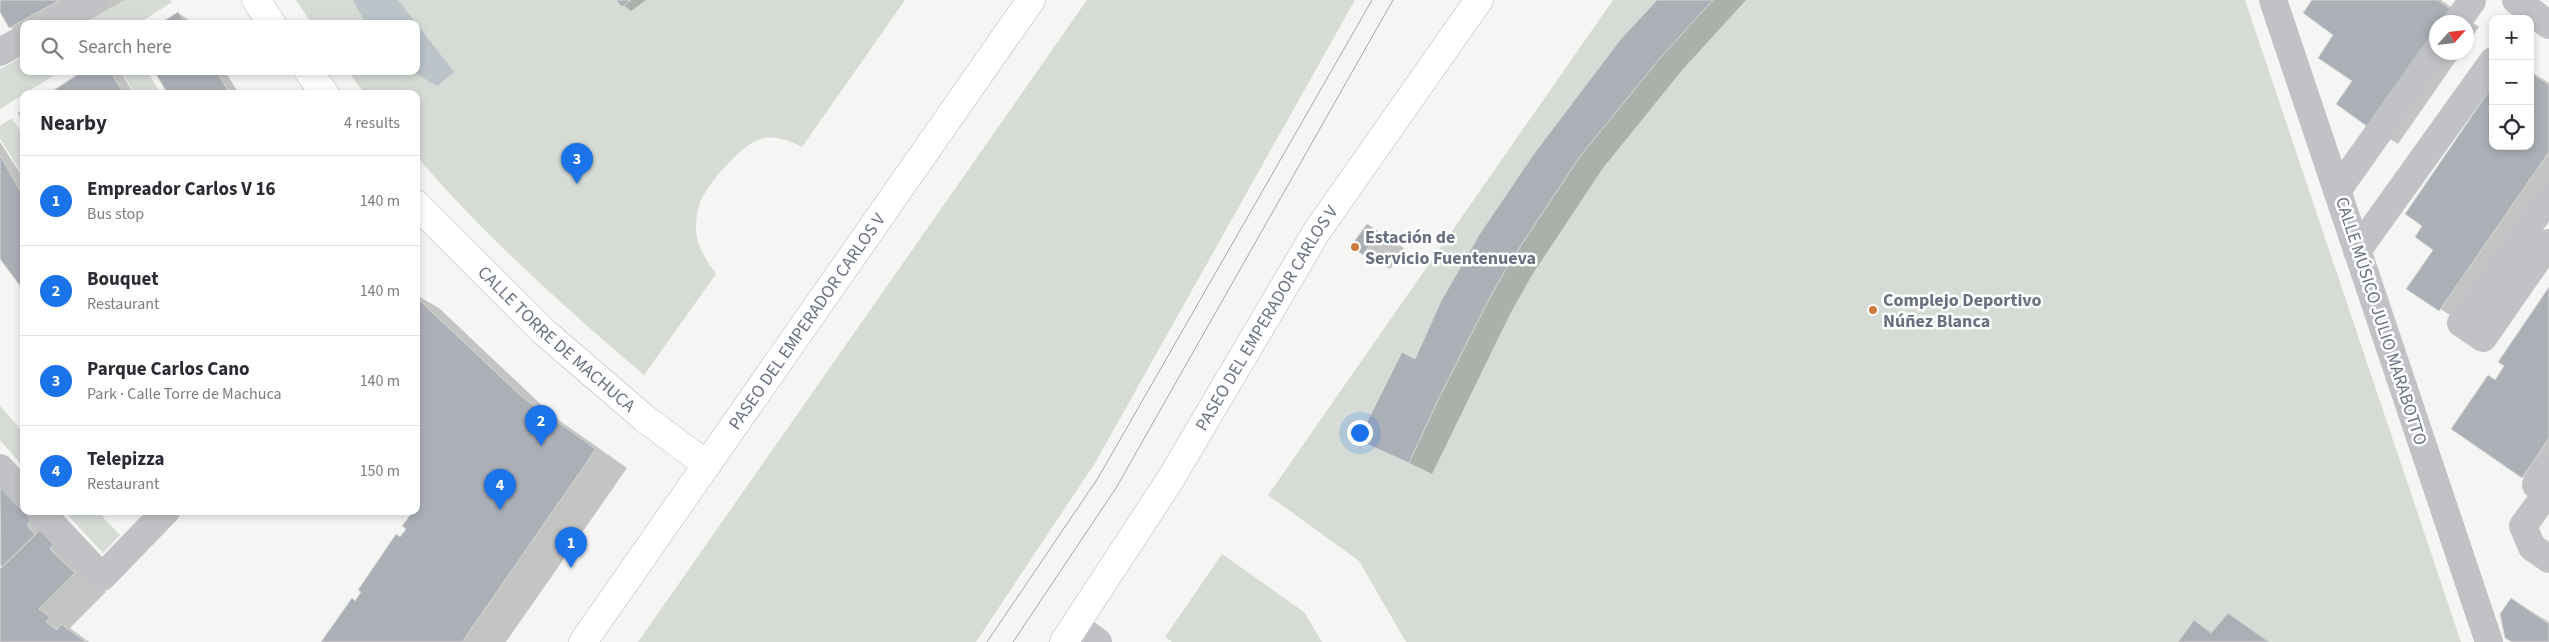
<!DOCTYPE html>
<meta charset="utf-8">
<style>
body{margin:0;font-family:"Source Sans 3",sans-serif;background:#f2f2f3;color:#2b2b33}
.controls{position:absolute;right:15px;top:15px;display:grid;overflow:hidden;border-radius:10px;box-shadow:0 2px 8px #0003}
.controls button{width:45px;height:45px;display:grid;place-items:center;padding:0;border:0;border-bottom:1px solid #e1e1e2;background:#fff;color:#2b2b33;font:25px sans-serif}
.compass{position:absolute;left:2429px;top:15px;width:45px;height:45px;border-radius:50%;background:#fff;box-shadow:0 2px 8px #0003;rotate:63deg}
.you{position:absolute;left:1359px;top:432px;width:18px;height:18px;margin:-12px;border:4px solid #fff;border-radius:50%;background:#1a73e8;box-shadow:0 0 0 8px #1a73e833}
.badge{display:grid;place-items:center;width:32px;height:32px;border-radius:50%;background:#1a73e8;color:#fff;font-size:16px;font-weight:700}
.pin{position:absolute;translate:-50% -41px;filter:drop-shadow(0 1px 2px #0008)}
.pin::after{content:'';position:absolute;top:26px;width:18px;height:15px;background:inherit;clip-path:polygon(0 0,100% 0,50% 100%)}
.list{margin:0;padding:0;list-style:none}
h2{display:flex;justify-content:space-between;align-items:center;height:65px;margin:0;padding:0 20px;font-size:21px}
h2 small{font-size:16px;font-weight:400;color:#7c7c81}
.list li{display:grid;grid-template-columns:32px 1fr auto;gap:15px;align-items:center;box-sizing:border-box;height:90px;padding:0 20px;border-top:1px solid #e1e1e2}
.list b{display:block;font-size:19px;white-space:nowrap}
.list p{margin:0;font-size:16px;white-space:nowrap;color:#7c7c81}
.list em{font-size:16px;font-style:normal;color:#7c7c81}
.icon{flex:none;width:28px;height:28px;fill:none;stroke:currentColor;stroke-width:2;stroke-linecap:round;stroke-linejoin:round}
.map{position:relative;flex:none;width:2549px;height:642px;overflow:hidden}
.search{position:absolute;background:#fff;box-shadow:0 2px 8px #0003;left:20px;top:20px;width:400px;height:55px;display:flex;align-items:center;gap:12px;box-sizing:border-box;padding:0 18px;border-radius:10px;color:#7c7c81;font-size:19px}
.panel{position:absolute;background:#fff;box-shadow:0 2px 8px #0003;left:20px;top:90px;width:400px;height:425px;border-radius:10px}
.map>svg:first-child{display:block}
</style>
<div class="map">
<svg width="2549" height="642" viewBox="0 0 2549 642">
<rect width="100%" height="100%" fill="#f5f6f3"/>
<!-- green -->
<path fill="#d6dcd5" d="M125,0h46l1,2 -34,22h-56z
M296,0h609l-103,147c-14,-7 -29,-13 -44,-7 -19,7 -53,47 -59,65 -2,7 -3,17 -3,24 0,16 11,32 20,45l-72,101c-81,-69 -159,-139 -228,-219v-62h-51l-17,-23h68v-47h-104z
M1087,0h268l-260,463 -119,179h-338z
M1613,0h632l216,642h-1055l-47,-81 -91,-66z
M24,56v15h37l-61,38v-40z
M121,71h26l14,23h-26z
M12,118l12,19v40l-24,-38v-13z
M0,406l24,27v35l-24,-28z
M64,511h33l23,24 -17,18z
M1222,554l82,58 18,30h-150l-7,-5z"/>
<!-- water -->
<path fill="#bcc3c9" d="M353,0h45l56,72 -17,14 -26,-15h5v-47h-50z"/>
<!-- shadow -->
<path fill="#0003" d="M0,0h125l-43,24h-58v11l-14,-8 -10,-18z
M617,0h29l-15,11z
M1660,0h86l-63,69 -80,99 -71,107 -22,39 -78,160 -72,-35z
M2314,0h127l38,27 -13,18v-23h-30v30h26l-64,92 -30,-18 -33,-92z
M178,13l16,10 1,1h-34z
M86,71h34l14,23h-84z
M155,71h70l14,23h-70z
M2530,71l19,12v130l-79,115 -62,-40 27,-38 58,-104h37z
M0,142l24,37v110l-24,-32z
M1368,225l36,23 -14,21 -26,-16z
M2549,290v202l-27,-15z
M416,295l23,13 114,108 74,52 -121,174h-183l32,-40 52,-73 9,-18z
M0,477l24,23v11h10l48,57 24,24 -36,36 19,14h-89v-72l3,-2 -3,-3z
M2511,599l38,23v20h-35z
M2228,614l42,28h-90l14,-20 19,11z"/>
<!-- building -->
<path fill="#abafb6" stroke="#d7d7d6" d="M0,0h60l-51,28 -9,-16z
M616,0h15l-9,7z
M1657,0h56l-52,57 -80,98 -71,107 -22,39 -52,103 -27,59 -51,-23 44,-88 13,7 26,-58 38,-66 54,-80 87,-115z
M2312,0h126l12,9 -10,13h-4v6l-68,99 -32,-23 16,-23 -34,-23 15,-23 -30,-22z
M178,12l8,12h-27z
M83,71h27l14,23h-76z
M154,71h62l13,21 -3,2h-58z
M2530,72l19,13v67l-110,159 -33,-22 27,-39 -18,-13 7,-11 -17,-12 88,-129v61h37z
M24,109v13l-6,-9z
M0,155l21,37 3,-2v101l-24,-32z
M1367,224l12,8 -16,23 -12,-9z
M2549,287v151l-27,40 -71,-49 37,-54 7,5 9,-14 -6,-4z
M416,297l105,99 75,53 -134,193h-141l31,-44 3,3 6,-9 -3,-2 38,-56 4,3 6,-8 -4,-3 9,-12 -4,-3h9z
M0,487l32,33 -5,5 8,10 -34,33z
M40,530l14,14 -4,5 25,24 -36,36 11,8 -4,5 11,8 4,-6 25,18h-86v-73z
M2511,598l38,26v18h-37l-7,-4 -5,-24z
M2228,613l41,29h-91l16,-22 17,13z"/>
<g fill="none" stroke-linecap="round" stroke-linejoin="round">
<defs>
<g id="secondary">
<path d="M256,0l16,24"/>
<path d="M308,71l17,23"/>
<path id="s1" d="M416,204l127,127 101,87 63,47"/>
</g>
<g id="primary">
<path id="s2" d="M583,642l448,-642"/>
<path id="s3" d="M1064,642l106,-162 147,-249 162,-231"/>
</g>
</defs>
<!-- secondary casing -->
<use href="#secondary" stroke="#b5b8bd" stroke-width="29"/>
<!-- primary casing -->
<use href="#primary" stroke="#b4b6ba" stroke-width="29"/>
<!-- pedestrian -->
<path stroke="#c0c2c6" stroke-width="28" d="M2273,0l216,642
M2457,22l15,-21
M52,24l44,-24
M0,52l24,-13
M2337,191l99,-140
M2357,251l136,-190
M0,468l24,26
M2536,485l13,-19
M40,511l62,66 64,-66"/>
<!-- minor -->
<path stroke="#c0c2c6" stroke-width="28" d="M2549,197l-88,126 22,15 66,-95
M2547,493l-24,33 9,21 17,12"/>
<!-- tertiary -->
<path stroke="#c0c2c6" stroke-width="28" d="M2516,0l33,25
M1076,626l22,16"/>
<!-- secondary -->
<use href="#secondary" stroke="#fff" stroke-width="28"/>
<!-- primary -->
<use href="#primary" stroke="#fff" stroke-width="28"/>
<!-- tram -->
<path stroke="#a4a7ad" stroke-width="1" d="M987,642l111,-164 274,-478
M1013,642l103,-154 277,-488"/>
</g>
<!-- markers -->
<g fill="#cc7a3d" stroke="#fff" stroke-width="2">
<circle cx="1355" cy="247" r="5"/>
<circle cx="1873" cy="310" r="5"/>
</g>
<g text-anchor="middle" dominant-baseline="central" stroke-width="5" stroke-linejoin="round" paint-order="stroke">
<!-- poi labels -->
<g font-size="18" font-weight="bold" fill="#697180" stroke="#fff" text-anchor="start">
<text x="1365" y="237">Estación de<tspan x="1365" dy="21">Servicio Fuentenueva</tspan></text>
<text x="1883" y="300">Complejo Deportivo<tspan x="1883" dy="21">Núñez Blanca</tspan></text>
</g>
<!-- street labels -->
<g font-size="18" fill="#697180" stroke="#fff">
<text stroke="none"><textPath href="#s3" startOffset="382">PASEO DEL EMPERADOR CARLOS V</textPath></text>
<text stroke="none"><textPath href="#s2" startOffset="391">PASEO DEL EMPERADOR CARLOS V</textPath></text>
<text transform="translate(2381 321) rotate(72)">CALLE MÚSICO JULIO MARABOTTO</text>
<text stroke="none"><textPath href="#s1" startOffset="195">CALLE TORRE DE MACHUCA</textPath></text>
</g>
</g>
</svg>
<div class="controls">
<button>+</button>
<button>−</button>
<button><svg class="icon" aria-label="locate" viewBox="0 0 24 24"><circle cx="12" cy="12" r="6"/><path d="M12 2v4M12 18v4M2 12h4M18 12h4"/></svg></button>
</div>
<svg class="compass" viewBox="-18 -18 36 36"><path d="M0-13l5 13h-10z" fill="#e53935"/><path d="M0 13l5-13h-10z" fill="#7c7c81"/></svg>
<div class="you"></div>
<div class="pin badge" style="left:571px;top:568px">1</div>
<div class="pin badge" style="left:541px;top:446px">2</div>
<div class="pin badge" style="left:577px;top:184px">3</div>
<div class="pin badge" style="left:500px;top:510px">4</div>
<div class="search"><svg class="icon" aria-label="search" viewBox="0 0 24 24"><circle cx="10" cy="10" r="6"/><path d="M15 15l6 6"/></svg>Search here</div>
<section class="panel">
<h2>Nearby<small>4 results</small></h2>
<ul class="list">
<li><span class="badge">1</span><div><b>Empreador Carlos V 16</b><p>Bus stop</p></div><em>140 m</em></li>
<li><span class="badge">2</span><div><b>Bouquet</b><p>Restaurant</p></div><em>140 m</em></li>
<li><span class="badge">3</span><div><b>Parque Carlos Cano</b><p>Park · Calle Torre de Machuca</p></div><em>140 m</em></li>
<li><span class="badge">4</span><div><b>Telepizza</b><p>Restaurant</p></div><em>150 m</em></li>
</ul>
</section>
</div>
